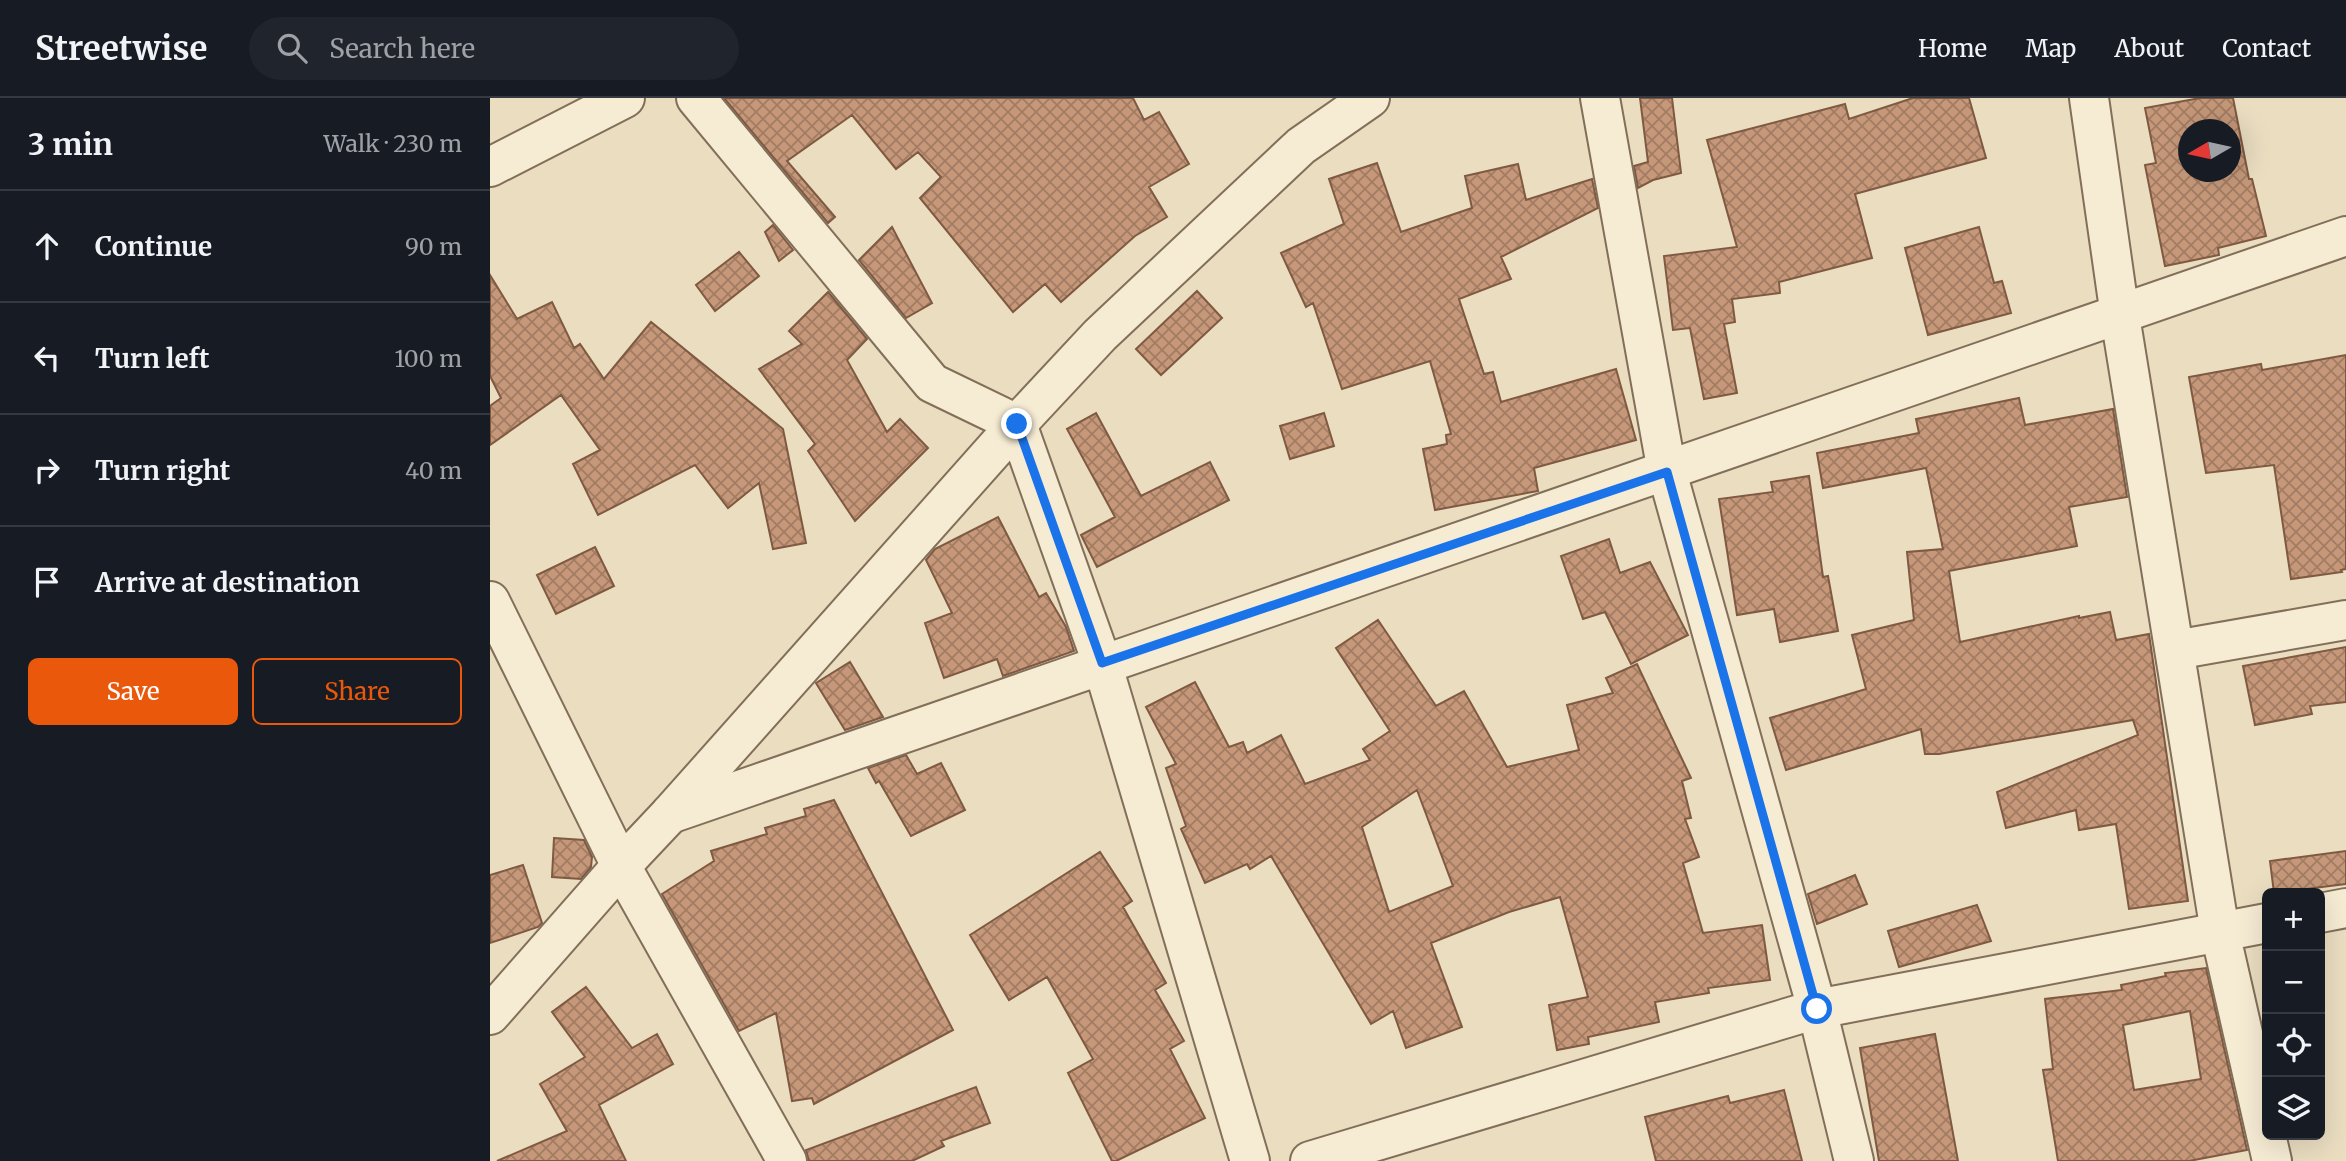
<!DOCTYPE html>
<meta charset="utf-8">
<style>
body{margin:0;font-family:Merriweather,serif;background:#20242c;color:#f1f3f6}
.controls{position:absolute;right:21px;bottom:21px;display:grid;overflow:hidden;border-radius:10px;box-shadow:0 7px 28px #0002}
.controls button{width:63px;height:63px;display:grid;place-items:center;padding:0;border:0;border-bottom:2px solid #363941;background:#171b24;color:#f1f3f6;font:35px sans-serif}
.compass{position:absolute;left:1688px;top:21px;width:63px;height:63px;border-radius:50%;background:#171b24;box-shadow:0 7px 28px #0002;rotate:261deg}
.stop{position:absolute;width:21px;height:21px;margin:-16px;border:5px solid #1a73e8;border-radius:50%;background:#fff}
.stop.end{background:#1a73e8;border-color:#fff;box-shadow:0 2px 7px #0008}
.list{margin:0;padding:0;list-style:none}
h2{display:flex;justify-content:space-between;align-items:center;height:91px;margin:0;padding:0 28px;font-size:30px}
h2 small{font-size:23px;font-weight:400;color:#9ea1a6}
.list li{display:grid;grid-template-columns:46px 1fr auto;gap:21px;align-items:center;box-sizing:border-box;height:112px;padding:0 28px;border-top:2px solid #363941}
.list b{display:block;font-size:26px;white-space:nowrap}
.list em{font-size:23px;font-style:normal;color:#9ea1a6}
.actions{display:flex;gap:14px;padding:21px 28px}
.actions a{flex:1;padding:16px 0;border:2px solid #ea580c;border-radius:10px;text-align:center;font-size:24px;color:#ea580c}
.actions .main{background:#ea580c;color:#fff}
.icon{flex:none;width:38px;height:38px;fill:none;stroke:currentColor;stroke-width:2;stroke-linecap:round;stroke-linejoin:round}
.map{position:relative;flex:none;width:1856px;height:1063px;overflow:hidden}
header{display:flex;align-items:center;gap:42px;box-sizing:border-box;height:98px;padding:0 35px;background:#171b24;border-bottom:2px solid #363941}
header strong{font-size:33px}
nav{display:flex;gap:38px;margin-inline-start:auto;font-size:24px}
.search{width:490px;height:63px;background:#20242c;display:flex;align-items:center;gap:18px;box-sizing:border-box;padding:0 24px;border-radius:38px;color:#9ea1a6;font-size:26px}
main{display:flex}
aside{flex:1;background:#171b24}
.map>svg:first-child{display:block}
</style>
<header>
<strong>Streetwise</strong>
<div class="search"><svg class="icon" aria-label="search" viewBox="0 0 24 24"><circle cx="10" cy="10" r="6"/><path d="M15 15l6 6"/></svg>Search here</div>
<nav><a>Home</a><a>Map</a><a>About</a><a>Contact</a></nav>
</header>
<main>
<aside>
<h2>3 min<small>Walk · 230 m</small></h2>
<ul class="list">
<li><svg class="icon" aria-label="ahead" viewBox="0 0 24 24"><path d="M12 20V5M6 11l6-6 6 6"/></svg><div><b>Continue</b></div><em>90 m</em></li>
<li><svg class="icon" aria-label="left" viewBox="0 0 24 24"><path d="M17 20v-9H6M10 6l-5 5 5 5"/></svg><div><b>Turn left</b></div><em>100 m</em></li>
<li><svg class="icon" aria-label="right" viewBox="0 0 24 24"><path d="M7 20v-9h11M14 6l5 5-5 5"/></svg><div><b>Turn right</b></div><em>40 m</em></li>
<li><svg class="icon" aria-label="arrive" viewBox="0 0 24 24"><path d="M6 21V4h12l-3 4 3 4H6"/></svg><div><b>Arrive at destination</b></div></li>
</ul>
<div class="actions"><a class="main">Save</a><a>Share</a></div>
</aside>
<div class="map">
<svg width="1856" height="1063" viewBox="0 0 1856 1063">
<defs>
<pattern id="building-cross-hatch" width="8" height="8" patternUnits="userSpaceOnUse" patternTransform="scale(1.75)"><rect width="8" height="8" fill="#c69879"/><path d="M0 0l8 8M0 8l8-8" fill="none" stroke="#a17c63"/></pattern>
</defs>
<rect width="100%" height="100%" fill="#eaddc0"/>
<!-- building -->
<path fill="url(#building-cross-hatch)" stroke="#7f5941" stroke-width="2" fill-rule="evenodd" d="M234,0h409l11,22 15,-8 30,52 -40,23 18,30 -32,19 -74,66 -16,-18 -32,28 -93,-114 21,-21 -23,-25 -22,17 -44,-54 -65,46 48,56 -7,6z
M1150,0h32l9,75 -28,7 -15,8 -4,-22 14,-4z
M1423,0h56l17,60 -131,36 17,64 -93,24 1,11 -48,6 3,23 -11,2 13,69 -33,6 -14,-71 -17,2 -9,-74 73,-9 -30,-107 138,-36 4,15z
M1710,0h33l16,81h3l14,57 -48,12 1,7 -54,11 -20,-101 11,-2 -11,-55zM1698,32h42v42h-42z
M887,65l24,69 71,-24 -7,-32 53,-12 8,36 66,-21 6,29 -97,49 10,22 -52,20 25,75 9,-2 8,30 115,-33 20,71 -102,28 4,23 -103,19 -12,-61 24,-5 -1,-9 5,-1 -21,-73 -88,28 -29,-86 -7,4 -25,-54 63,-29 -15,-45z
M283,127l20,25 -14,11 -14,-29z
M402,129l40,76 -26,15 -47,-58z
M1489,129l15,56 8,-2 9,32 -83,22 -23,-87z
M249,154l20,24 -44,35 -19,-26z
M0,177l27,44 35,-17 22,46 6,-4 24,35 47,-57 132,107 23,114 -33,6 -14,-66 -31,25 -33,-43 -97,50 -25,-51 27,-14 -39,-55 -71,50v-39l11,-8 -11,-22z
M707,193l25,27 -61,57 -25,-26z
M338,194l39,47 -20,21 40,72 13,-13 28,29 -73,73 -47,-70 7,-7 -56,-75 43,-25 -13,-13z
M1856,257v214l-5,1 1,2 -51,7 -17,-114 -68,8 -17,-96 72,-13 1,6z
M1529,300l6,27 88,-16 14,88 -58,10 8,39 -128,25 11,71 119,-26v2l31,-6 6,28 33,-6 39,267 -59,8 -13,-85 -37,6 -3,-20 -70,18 -9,-36 141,-57 -5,-15 -194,34h-14l-4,-25 -135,41 -16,-52 96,-29 -14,-54 62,-15 -7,-68 36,-3 -17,-81 -103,20 -6,-35 102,-20 -3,-14z
M606,315l45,83 69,-34 19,38 -132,67 -16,-32 34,-18 -48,-88z
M834,315l10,33 -44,13 -10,-33z
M1319,378l14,101 5,-1 10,55 -58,11 -6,-33 -37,6 -18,-116 54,-7 -2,-10z
M508,419l41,80 7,-4 20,34 8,24 -71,25 -6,-17 -53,19 -19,-55 27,-10 -26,-53 9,-11z
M1119,441l11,34 30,-11 38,73 -57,29 -26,-52 -22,7 -22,-63z
M105,449l19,39 -58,28 -19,-39z
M888,522l58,86 28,-15 43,76 72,-17 -12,-45 46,-12 -7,-15 31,-14 54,114 -9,3 9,37 -6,1 14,38 -16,6 20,70 59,-8 8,55 -62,8 1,5 -54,9 4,20 -71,15 1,7 -32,6 -8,-45 39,-8 -28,-100 -51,15 -78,31 31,84 -56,21 -13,-37 -22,13 -100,-168 -21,13 -3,-5 -42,19 -24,-54 5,-3 -20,-58 10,-4 -30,-57 49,-25 34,65 14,-5 4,11 34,-18 24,49 65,-24 -7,-11 27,-18 -54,-83zM927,692l36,96 -64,26 -27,-85z
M1856,549v55l-36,4 2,8 -57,11 -12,-59z
M360,564l33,55 -38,13 -29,-47z
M416,657l11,19 24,-11 24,47 -54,26 -32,-55 -3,2 -8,-15z
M344,702l119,230 -139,74 -2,-6 -20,3 -16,-88 -37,18 -77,-137 52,-33 -3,-10 56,-17 -2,-6 41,-12 -2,-7z
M64,740l30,2 8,17 -1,10 -10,12 -29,-2z
M1856,753v33l-72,9 -4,-32z
M610,754l32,49 -9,6 43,76 -11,7 29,51 -14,8 35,69 -89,43h-4l-44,-88 25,-14 -46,-82 -38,23 -39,-65z
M33,767l19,58 -4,4 -48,16v-68z
M1365,777l12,29 -50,20 -9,-30z
M1487,807l14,36 -92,26 -11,-36z
M1716,870l41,182 -58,11h-131l-15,-91 10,-1 -8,-70 77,-9 -1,-5 45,-9 -1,-3zM1700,913l11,68 -67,11 -11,-65z
M96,889l46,61 25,-14 16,30 -74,41 27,56h-129l70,-30 -27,-47 45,-27 -33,-45z
M1445,936l23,127h-79l-19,-113z
M486,989l14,36 -49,18 3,5 -32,15h-103l-3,-11z
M1294,992l18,71h-146l-11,-44 83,-21 2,7z"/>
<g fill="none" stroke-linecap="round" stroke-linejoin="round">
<defs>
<path id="minor" d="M206,0l236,285 85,41 85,239 148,498
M1110,0l67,374 150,537 37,152
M1599,0l31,218 100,616 52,229
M0,69l135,-69
M0,503l131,265 166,295
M1685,552l171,-30
M180,716c558,-195 1119,-381 1676,-578
M1830,815l26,-5
M820,1063l507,-152 450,-86"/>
<path id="tertiary" d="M0,917l131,-149 49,-52 347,-390 83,-89 201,-189 69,-48"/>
</defs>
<!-- minor casing -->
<use href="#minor" stroke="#826f5a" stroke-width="42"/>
<!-- tertiary casing -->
<use href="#tertiary" stroke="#826f5a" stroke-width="42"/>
<!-- minor -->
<use href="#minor" stroke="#f6ebd3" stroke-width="38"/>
<!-- tertiary -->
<use href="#tertiary" stroke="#f6ebd3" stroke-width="38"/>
</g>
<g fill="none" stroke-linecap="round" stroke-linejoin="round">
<!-- route -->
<path stroke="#1a73e8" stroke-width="9" d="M527,326l85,239 565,-191 150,537"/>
</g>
</svg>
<div class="controls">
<button>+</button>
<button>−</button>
<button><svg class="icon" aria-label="locate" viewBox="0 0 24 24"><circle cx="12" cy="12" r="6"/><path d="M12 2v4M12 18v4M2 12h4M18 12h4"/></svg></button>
<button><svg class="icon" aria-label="layers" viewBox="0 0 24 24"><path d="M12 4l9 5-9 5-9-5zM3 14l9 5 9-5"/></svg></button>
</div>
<svg class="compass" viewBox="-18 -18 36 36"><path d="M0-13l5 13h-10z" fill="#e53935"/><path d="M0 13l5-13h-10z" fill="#9ea1a6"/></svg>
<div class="stop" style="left:1327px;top:911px"></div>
<div class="stop end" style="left:527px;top:326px"></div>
</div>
</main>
